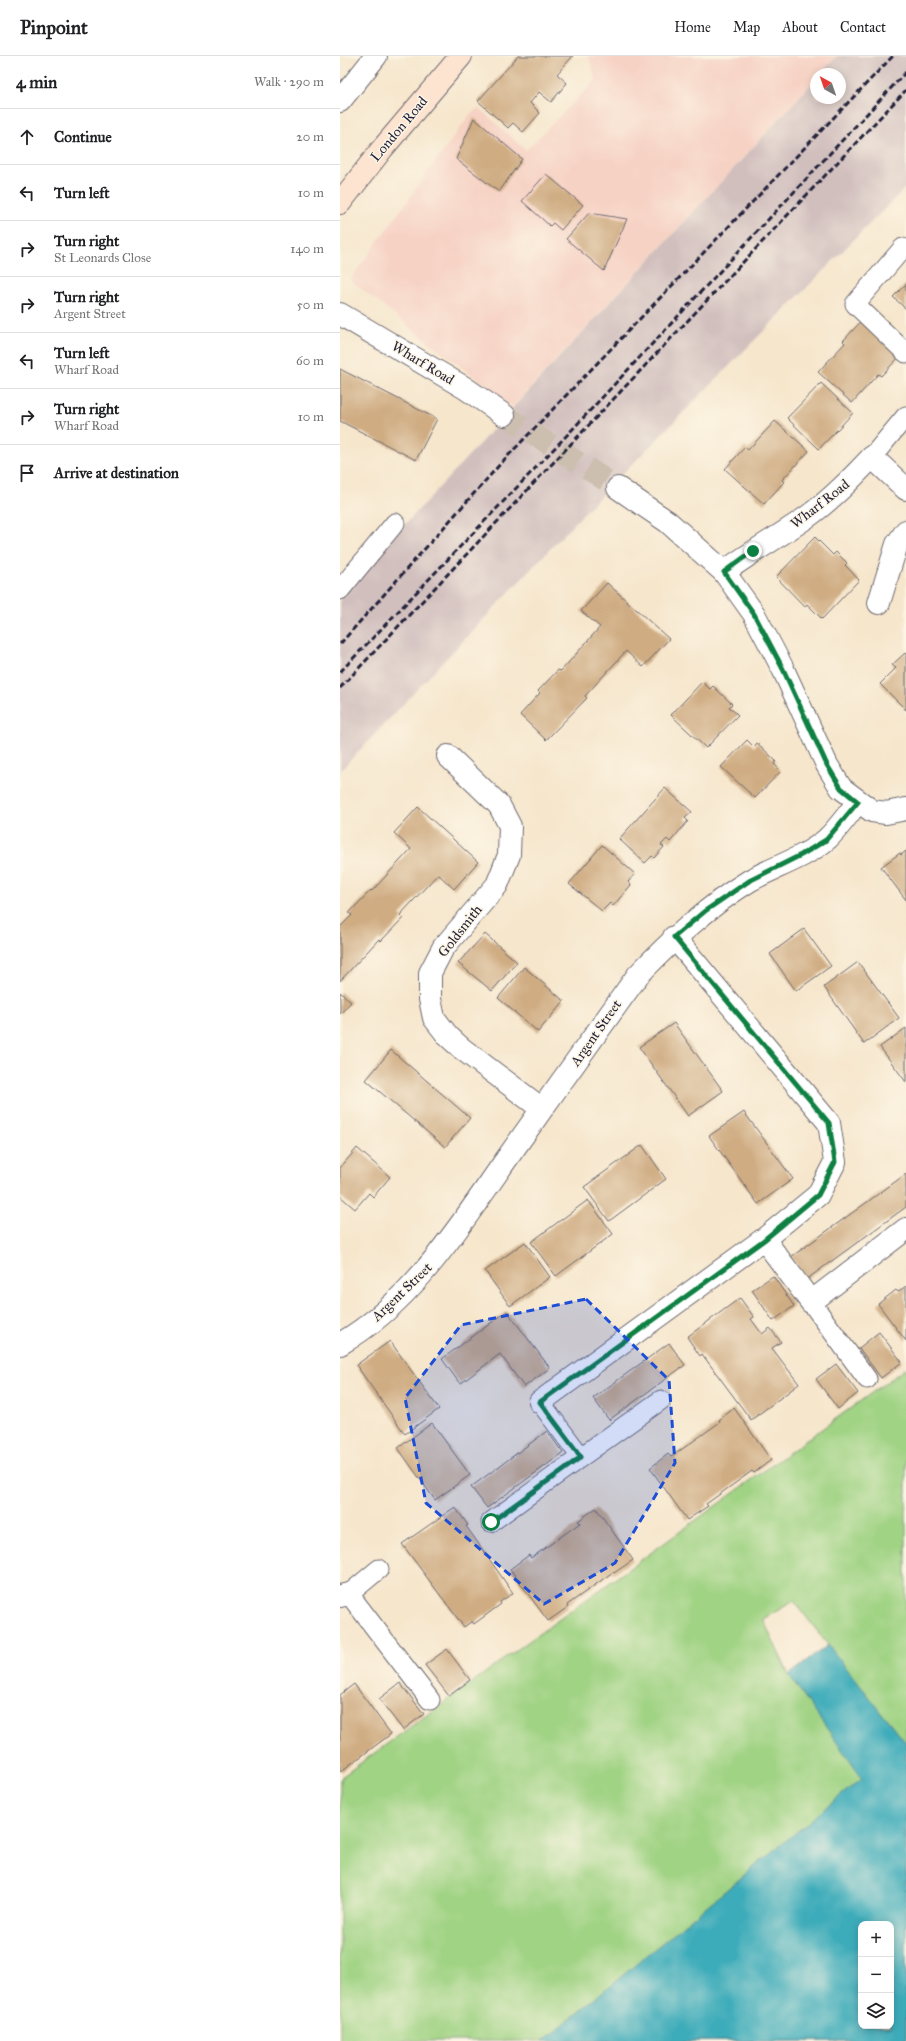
<!DOCTYPE html>
<meta charset="utf-8">
<style>
body{margin:0;font-family:"IM FELL Great Primer",serif;background:#f6f6f6;color:#202124}
.controls{position:absolute;right:12px;bottom:12px;display:grid;overflow:hidden;border-radius:8px;box-shadow:0 2px 10px #0003}
.controls button{width:36px;height:36px;display:grid;place-items:center;padding:0;border:0;border-bottom:1px solid #e0e0e0;background:#fff;color:#202124;font:20px sans-serif}
.compass{position:absolute;left:470px;top:12px;width:36px;height:36px;border-radius:50%;background:#fff;box-shadow:0 2px 10px #0003;rotate:320deg}
.stop{position:absolute;width:12px;height:12px;margin:-9px;border:3px solid #0b8043;border-radius:50%;background:#fff}
.stop.end{background:#0b8043;border-color:#fff;box-shadow:0 1px 4px #0008}
.list{margin:0;padding:0;list-style:none}
h2{display:flex;justify-content:space-between;align-items:center;height:52px;margin:0;padding:0 16px;font-size:17px}
h2 small{font-size:13px;font-weight:400;color:#757577}
.list li{display:grid;grid-template-columns:26px 1fr auto;gap:12px;align-items:center;box-sizing:border-box;height:56px;padding:0 16px;border-top:1px solid #e0e0e0}
.list b{display:block;font-size:15px;white-space:nowrap}
.list p{margin:0;font-size:13px;white-space:nowrap;color:#757577}
.list em{font-size:13px;font-style:normal;color:#757577}
.icon{flex:none;width:22px;height:22px;fill:none;stroke:currentColor;stroke-width:2;stroke-linecap:round;stroke-linejoin:round}
.map{position:relative;flex:none;width:566px;height:1985px;overflow:hidden}
header{display:flex;align-items:center;gap:24px;box-sizing:border-box;height:56px;padding:0 20px;background:#fff;border-bottom:1px solid #e0e0e0}
header strong{font-size:19px}
nav{display:flex;gap:22px;margin-inline-start:auto;font-size:14px}
main{display:flex}
aside{flex:1;background:#fff}
.map>svg:first-child{display:block}
</style>
<header>
<strong>Pinpoint</strong>
<nav><a>Home</a><a>Map</a><a>About</a><a>Contact</a></nav>
</header>
<main>
<aside>
<h2>4 min<small>Walk · 290 m</small></h2>
<ul class="list">
<li><svg class="icon" aria-label="ahead" viewBox="0 0 24 24"><path d="M12 20V5M6 11l6-6 6 6"/></svg><div><b>Continue</b></div><em>20 m</em></li>
<li><svg class="icon" aria-label="left" viewBox="0 0 24 24"><path d="M17 20v-9H6M10 6l-5 5 5 5"/></svg><div><b>Turn left</b></div><em>10 m</em></li>
<li><svg class="icon" aria-label="right" viewBox="0 0 24 24"><path d="M7 20v-9h11M14 6l5 5-5 5"/></svg><div><b>Turn right</b><p>St Leonards Close</p></div><em>140 m</em></li>
<li><svg class="icon" aria-label="right" viewBox="0 0 24 24"><path d="M7 20v-9h11M14 6l5 5-5 5"/></svg><div><b>Turn right</b><p>Argent Street</p></div><em>50 m</em></li>
<li><svg class="icon" aria-label="left" viewBox="0 0 24 24"><path d="M17 20v-9H6M10 6l-5 5 5 5"/></svg><div><b>Turn left</b><p>Wharf Road</p></div><em>60 m</em></li>
<li><svg class="icon" aria-label="right" viewBox="0 0 24 24"><path d="M7 20v-9h11M14 6l5 5-5 5"/></svg><div><b>Turn right</b><p>Wharf Road</p></div><em>10 m</em></li>
<li><svg class="icon" aria-label="arrive" viewBox="0 0 24 24"><path d="M6 21V4h12l-3 4 3 4H6"/></svg><div><b>Arrive at destination</b></div></li>
</ul>
</aside>
<div class="map">
<svg width="566" height="1985" viewBox="0 0 566 1985">
<rect width="100%" height="100%" fill="#fcf5e5"/>
<filter id="ink" filterUnits="userSpaceOnUse"><feTurbulence type="fractalNoise" baseFrequency=".025" numOctaves="2"/><feDisplacementMap in="SourceGraphic" scale="8" xChannelSelector="R" yChannelSelector="G"/><feConvolveMatrix kernelMatrix="1 2 1 2 8 2 1 2 1" color-interpolation-filters="sRGB"/></filter>
<filter id="wash" filterUnits="userSpaceOnUse"><feTurbulence type="fractalNoise" baseFrequency=".012" numOctaves="4" result="noise"/><feDisplacementMap in="SourceGraphic" scale="16" xChannelSelector="R" yChannelSelector="G"/><feGaussianBlur stdDeviation="0.9" result="paint"/><feColorMatrix in="noise" values="0 0 0 0 0 0 0 0 0 0 0 0 0 0 0 0 0 1.4 0 .05"/><feComposite in="paint" operator="in"/></filter>
<g filter="url(#wash)">
<rect width="100%" height="100%" fill="#f6e6cc"/>
<!-- built -->
<path fill="#f6d2c4" d="M248,0h249l-17,18h-4v5l-304,328 -162,-127 121,-167 8,-5 47,42 70,-70z"/>
<!-- industrial -->
<path fill="#d1bfbe" d="M497,0h69v131l-323,327 -243,257v-176l476,-516v19h24v-24h-20z"/>
<!-- green -->
<path fill="#a0d384" stroke="#617a60" fill-rule="evenodd" d="M566,1312v673h-566v-263zM454,1545l34,44 -39,30 -26,-56zM521,1868h30v102h-30z"/>
<!-- water -->
<path fill="#3dacba" stroke="#30677a" fill-rule="evenodd" d="M488,1589l78,98v298h-363l319,-263 -73,-103zM521,1868h30v102h-30z"/>
<g id="blocks">
<!-- building -->
<path fill="#cfac82" d="M178,0h55l-16,18 10,9 -16,19 -12,-10 -9,11 10,10 -17,19 -10,-9 -5,5 -30,-27z
M134,62l48,41 -23,33 -43,-33z
M206,118l37,31 -22,25 -8,-7 -3,3 -28,-25z
M249,157l38,6 -23,52 -38,-32z
M566,228v25l-13,-12z
M523,263l38,36 -20,21 -3,-2 -26,29 -34,-31 27,-29 -2,-2z
M0,313l97,50 -21,41 -76,-39z
M481,327l32,30 -34,36 -32,-31z
M435,365l34,30 -27,29 2,2 -20,22 -39,-35 20,-22 3,3z
M475,481l18,18 3,-3 11,11 -2,2 14,15 -37,39 -15,-15 -2,3 -29,-30z
M267,527l62,56 -26,28 -17,-16 -41,45 2,2 -41,42 -26,-25 20,-22 -2,-2 20,-21 3,1 39,-44 -19,-16z
M565,597l1,1v56l-26,-26 16,-16 -4,-3z
M362,626l8,7 3,-3 19,18 -3,3 9,8 -32,33 -35,-33z
M407,684l7,7 3,-4 19,18 -2,3 7,7 -26,27 -34,-31z
M325,732l27,24 -7,6 3,3 -18,21 -3,-3 -6,6 3,2 -10,11 -2,-2 -7,7 -26,-24z
M78,751l60,55 -24,27 -16,-15 -38,41 3,3 -22,23 -2,-2 -39,42v-54l12,-12 -3,-2 22,-23 1,1 39,-42 -17,-16z
M262,789l33,29 -7,8 3,3 -18,21 -3,-3 -8,8 -33,-27z
M566,795v49l-25,-33 19,-14 1,2z
M464,873l27,37 -35,25 -26,-37z
M145,878l32,28 -25,29 -34,-28z
M518,906l41,56 -35,26 -40,-57z
M184,911l40,34 -26,31 -40,-34z
M0,936l11,10 -11,12z
M334,967l49,68 -35,25 -49,-69z
M566,972v54l-26,-35z
M51,994l79,68 -25,29 -79,-67z
M404,1056l49,67 -35,25 -49,-68z
M302,1089l24,34 -57,42 -25,-34z
M17,1092l33,29 -17,20 -4,-4 -14,16 -15,-13v-28z
M566,1118v33l-99,72 -16,-22z
M248,1144l25,34 -57,42 -25,-34z
M185,1186l25,35 -40,29 -25,-35z
M433,1220l21,30 -21,15 -21,-31z
M566,1230v55l-28,-37 18,-14 2,2z
M400,1242l14,19 -3,2 11,15 8,-6 11,14 -9,6 27,36 -48,36 -49,-66 -2,2 -13,-19z
M167,1255l43,57 -26,19 -24,-33 -40,30 -18,-25z
M539,1276l23,30 -21,16 -22,-30z
M50,1285l49,68 -34,25 -49,-69z
M329,1287l16,22 -76,55 -16,-22z
M496,1308l22,29 -20,16 -22,-30z
M394,1352l37,52 -17,13 -2,-2 -46,33 2,2 -21,14 -37,-52 18,-14 3,3 49,-35 -1,-2z
M92,1367l38,52 -35,25 -37,-52z
M207,1375l16,22 -76,55 -16,-21z
M115,1451l13,18 -2,1 47,67 -13,9 1,2 -27,20 -2,-3 -8,6 -62,-83z
M256,1452l37,52 -19,13 -1,-1 -46,33 1,2 -20,14 -38,-52 19,-14 2,3 49,-35 -2,-2z
M107,1593l23,31 -21,16 -24,-31z
M60,1627l24,31 -21,16 -24,-31z
M14,1628l37,50 -51,38v-77z"/>
</g>
</g>
<g filter="url(#ink)">
<use href="#blocks" fill-opacity="0" stroke="#6c676e" stroke-width="1"/>
<g fill="none" stroke-linecap="round" stroke-linejoin="round">
<!-- street-tunnel -->
<path stroke="#ccbfaf" stroke-width="22" stroke-dasharray="22 11" stroke-linecap="butt" d="M164,359l114,73"/>
<defs>
<path id="lane" d="M563,192l-48,56 51,49
M532,401l34,-41
M0,534l55,-67
M471,1246l56,77
M241,1401l80,-57
M151,1466l90,-65 -41,-55
M39,1513l-30,25 81,106"/>
<path id="street" d="M0,45l36,-45
M0,258l125,74 39,27
M278,432l50,34 56,50 30,42 29,55 44,96 14,23 31,23 14,2 20,-4
M384,516c27,-20 56,-36 83,-55 24,-17 45,-39 65,-60l34,32
M539,547l18,-59 9,-13
M108,700l51,49 11,21 -1,29 -12,30 -54,63 -13,25v26l4,19 14,18 13,12 81,61
M424,1183l47,63 95,-73
M0,1288c74,-43 120,-119 168,-187 43,-61 86,-121 130,-182 34,-35 69,-68 111,-94 25,-14 56,-23 78,-42 11,-10 21,-25 31,-37
M200,1346l224,-163 54,-44 17,-33 -6,-39 -155,-186
M0,1540l9,-2"/>
<path id="secondary" d="M0,147l42,-54 79,-93"/>
</defs>
<!-- lane casing -->
<use href="#lane" stroke="#6c676e" stroke-width="21"/>
<!-- street casing -->
<use href="#street" stroke="#6c676e" stroke-width="24"/>
<!-- secondary casing -->
<use href="#secondary" stroke="#6c676e" stroke-width="24"/>
<!-- lane -->
<use href="#lane" stroke="#fff" stroke-width="19"/>
<!-- street -->
<use href="#street" stroke="#fff" stroke-width="22"/>
<!-- secondary -->
<use href="#secondary" stroke="#fde4d0" stroke-width="22"/>
<!-- rail -->
<path stroke="#22223b" stroke-width="3" stroke-dasharray="6 3" stroke-linecap="butt" d="M0,588l162,-182 391,-406
M0,616l229,-239 337,-361
M0,632l566,-598"/>
</g>
</g>
<g fill="none" stroke-linecap="round" stroke-linejoin="round" filter="url(#ink)">
<!-- route -->
<path stroke="#0b8043" stroke-width="5" d="M151,1466l90,-65 -41,-55 224,-162 54,-45 17,-33 -6,-39 -155,-186 31,-26 44,-30 52,-26 25,-15 32,-38 -17,-14 -14,-23 -44,-96 -29,-55 -30,-42 29,-21"/>
</g>
<!-- marked area -->
<path fill="#1d4ed8" fill-opacity="0.2" stroke="#1d4ed8" stroke-width="3" stroke-dasharray="8 5" stroke-linejoin="round" d="M246,1243l83,81 6,83 -60,100 -71,41 -118,-101 -21,-105 56,-73z"/>
<g text-anchor="middle" dominant-baseline="central" stroke-width="3" stroke-linejoin="round" paint-order="stroke">
<!-- street labels -->
<g font-size="14" fill="#22223b" stroke="#fcf5e5">
<text transform="translate(59 73) rotate(-50)">London Road</text>
<text transform="translate(83 307) rotate(31)">Wharf Road</text>
<text transform="translate(480 448) rotate(-38)">Wharf Road</text>
<text transform="translate(120 875) rotate(-52)">Goldsmith</text>
<text transform="translate(256 977) rotate(-55)">Argent Street</text>
<text transform="translate(62 1236) rotate(-44)">Argent Street</text>
</g>
</g>
</svg>
<div class="controls">
<button>+</button>
<button>−</button>
<button><svg class="icon" aria-label="layers" viewBox="0 0 24 24"><path d="M12 4l9 5-9 5-9-5zM3 14l9 5 9-5"/></svg></button>
</div>
<svg class="compass" viewBox="-18 -18 36 36"><path d="M0-13l5 13h-10z" fill="#e53935"/><path d="M0 13l5-13h-10z" fill="#757577"/></svg>
<div class="stop" style="left:151px;top:1466px"></div>
<div class="stop end" style="left:413px;top:495px"></div>
</div>
</main>
